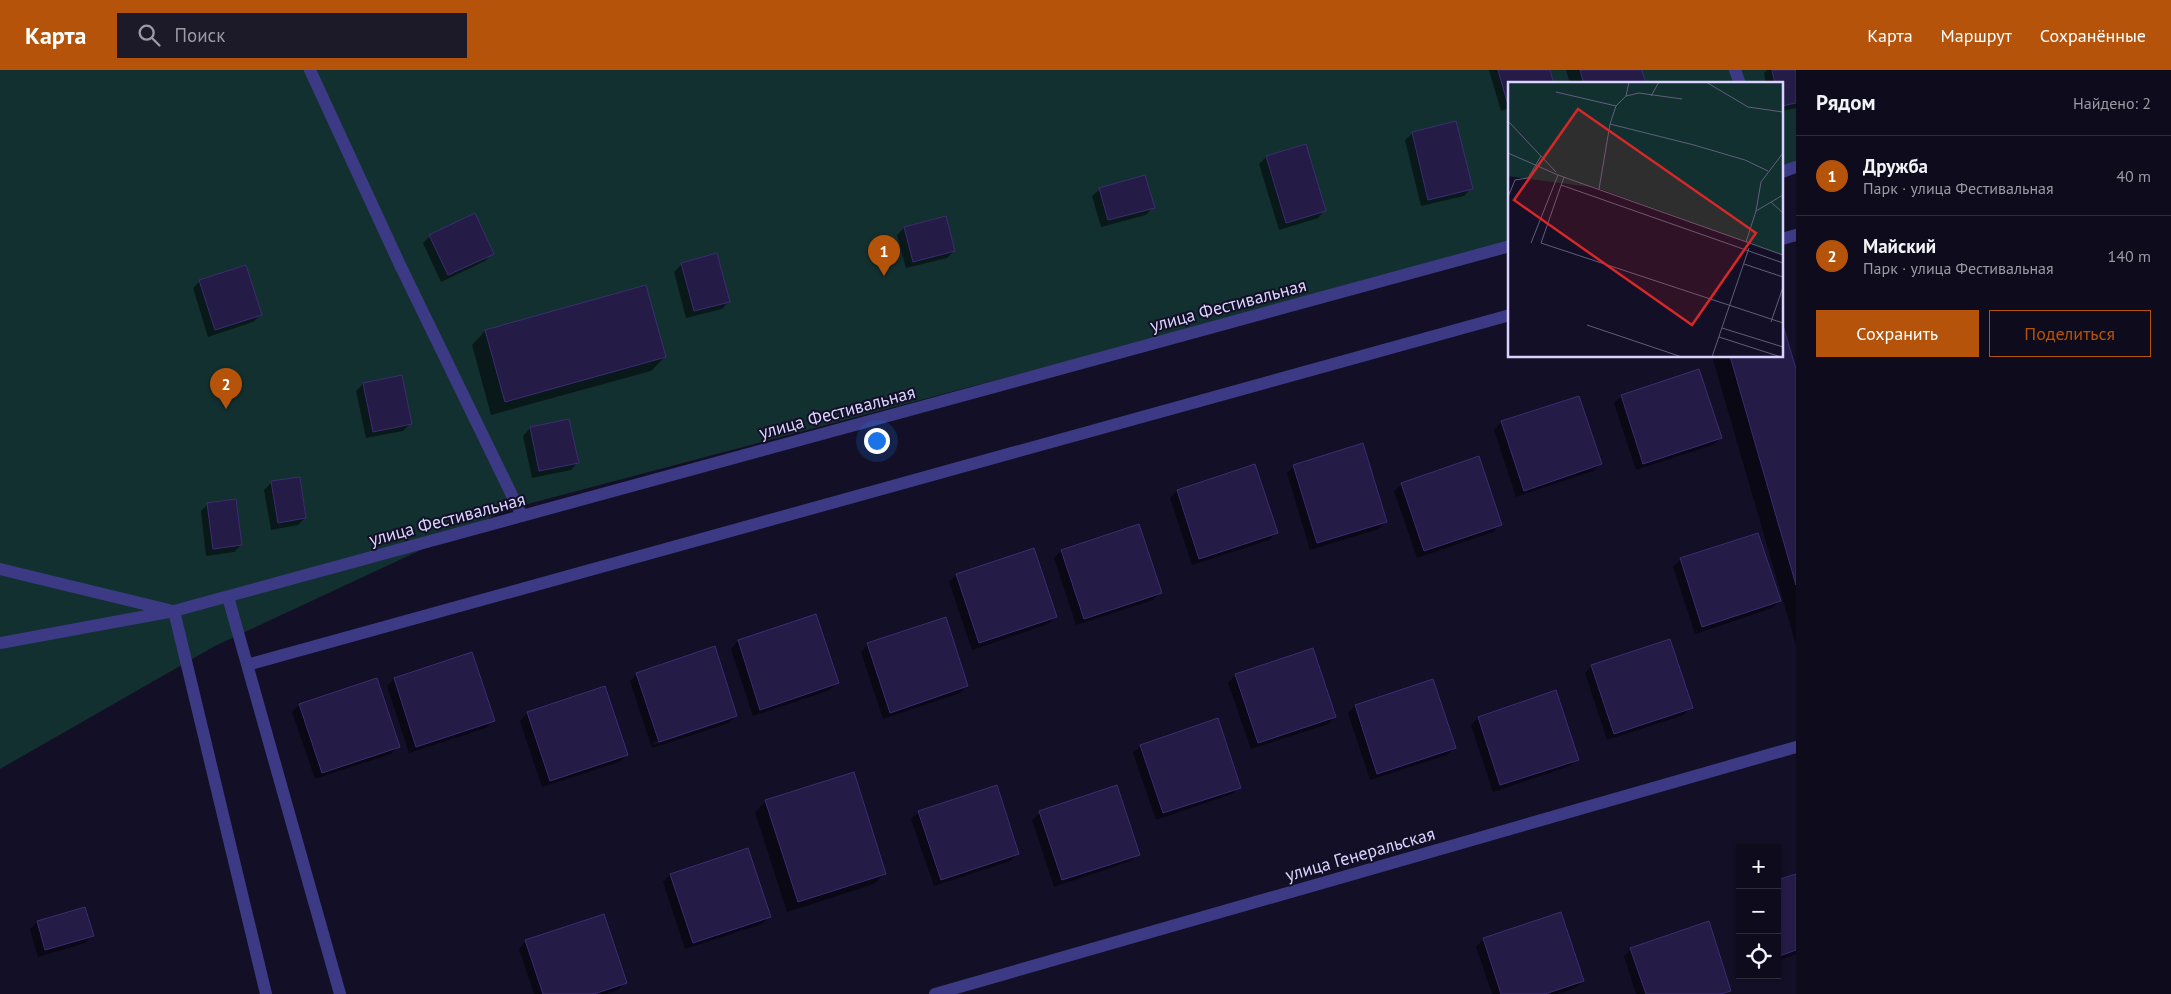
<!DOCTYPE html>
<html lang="ru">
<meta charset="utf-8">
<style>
body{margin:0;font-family:"PT Sans",sans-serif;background:#1c1929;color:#f1f3f6}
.controls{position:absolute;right:15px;bottom:15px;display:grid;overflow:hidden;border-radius:0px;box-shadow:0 1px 4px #0004}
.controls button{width:45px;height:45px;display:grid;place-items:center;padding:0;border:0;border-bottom:1px solid #2e2b3b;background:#0e0b1c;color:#f1f3f6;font:25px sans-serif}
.you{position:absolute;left:876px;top:370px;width:18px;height:18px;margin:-12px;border:4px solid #fff;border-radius:50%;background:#1a73e8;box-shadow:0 0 0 8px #1a73e833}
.badge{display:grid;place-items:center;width:32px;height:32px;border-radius:50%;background:#b45309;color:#fff;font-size:16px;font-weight:700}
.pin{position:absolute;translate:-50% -41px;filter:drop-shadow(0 1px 2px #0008)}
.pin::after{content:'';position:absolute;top:26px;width:18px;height:15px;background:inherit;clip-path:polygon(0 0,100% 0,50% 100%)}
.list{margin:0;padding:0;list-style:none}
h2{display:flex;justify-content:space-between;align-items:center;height:65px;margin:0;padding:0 20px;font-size:21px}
h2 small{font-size:16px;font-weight:400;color:#9b9ba3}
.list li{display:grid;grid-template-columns:32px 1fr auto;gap:15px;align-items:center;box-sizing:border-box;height:80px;padding:0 20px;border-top:1px solid #2e2b3b}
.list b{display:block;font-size:19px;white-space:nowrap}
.list p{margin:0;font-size:16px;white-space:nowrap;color:#9b9ba3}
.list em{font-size:16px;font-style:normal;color:#9b9ba3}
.actions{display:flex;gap:10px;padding:15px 20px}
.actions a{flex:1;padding:11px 0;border:1px solid #b45309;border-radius:0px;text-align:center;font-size:18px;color:#b45309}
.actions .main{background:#b45309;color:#fff}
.icon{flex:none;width:28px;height:28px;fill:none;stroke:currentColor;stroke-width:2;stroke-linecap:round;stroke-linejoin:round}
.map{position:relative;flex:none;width:1796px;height:924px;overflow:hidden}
header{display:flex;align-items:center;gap:30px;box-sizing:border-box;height:70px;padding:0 25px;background:#b45309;color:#fff}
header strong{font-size:24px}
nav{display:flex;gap:28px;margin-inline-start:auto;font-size:18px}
.search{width:350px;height:45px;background:#1c1929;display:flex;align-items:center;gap:12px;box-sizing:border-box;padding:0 18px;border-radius:0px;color:#9b9ba3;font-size:19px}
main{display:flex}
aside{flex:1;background:#0e0b1c}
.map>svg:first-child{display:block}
</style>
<header>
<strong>Карта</strong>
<div class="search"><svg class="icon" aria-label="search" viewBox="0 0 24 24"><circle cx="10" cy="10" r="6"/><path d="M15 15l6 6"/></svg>Поиск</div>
<nav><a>Карта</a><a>Маршрут</a><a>Сохранённые</a></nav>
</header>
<main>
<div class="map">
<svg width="1796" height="924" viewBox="0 0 1796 924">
<rect width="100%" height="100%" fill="#130f26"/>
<!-- green -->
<path fill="#12302f" d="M0,0h1796v98l-14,4v-88h-272v160l-1001,265 -294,137 -215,123z"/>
<!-- shadow -->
<path fill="#0007" fill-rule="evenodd" d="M1489,0h60l-39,14v24l-9,3z
M1566,0h74l5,14h-75z
M1767,0h29v38l-14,3v-27h-16l-2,-11z
M1413,63l58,55 -7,8 -43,10 -16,-66z
M1266,87l59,53 -7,8 -39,12 -20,-66z
M1100,119l53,18 -7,8 -45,12 -9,-31z
M904,158l50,23 -7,7 -41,10 -9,-33z
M430,166l62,18 -7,7 -44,21 -18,-39z
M682,194l47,37 -7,8 -36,9 -12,-46z
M200,211l61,34 -8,7 -45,15 -15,-49z
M485,261l180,26 -14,14 -160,44 -19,-70z
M1712,286h70l14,18v271z
M363,314l48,39 -8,8 -37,7 -10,-47z
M1622,326l99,42 -8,7 -77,25 -22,-67z
M1578,327l22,67 -7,7 -77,26 -22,-67 7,-8z
M530,358l48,34 -7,8 -39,8 -9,-42z
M1254,395l22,68 -7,7 -77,25 -22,-67 7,-7z
M1294,396l92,56 -8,7 -68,21 -23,-77z
M272,412l33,36 -7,7 -27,5 -7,-40z
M1402,414l98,41 -7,7 -76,26 -23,-67z
M208,434l33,41 -7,7 -28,4 -5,-45z
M1061,481l99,42 -7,7 -77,25 -22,-67z
M1681,489l99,42 -8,7 -77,26 -22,-67z
M957,505l99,42 -8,7 -76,26 -23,-68z
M815,546l22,67 -7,7 -77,26 -22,-67 7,-8z
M868,574l99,42 -7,7 -77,26 -22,-67z
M1592,596l99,41 -7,8 -77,25 -22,-67z
M637,604l99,41 -7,8 -77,25 -22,-67zM729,647v3l-75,25 -1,-3z
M1236,605l99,42 -7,7 -77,25 -23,-66z
M394,609l99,42 -7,7 -77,25 -22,-67z
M604,617l23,68 -8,7 -77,25 -22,-66 7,-8z
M299,635l99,41 -7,8 -76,25 -23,-67z
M1355,636l99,42 -7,7 -77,25 -22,-67z
M1478,648l100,41 -8,7 -77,26 -22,-67z
M1141,676l99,41 -8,7 -76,26 -23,-67z
M766,731l119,72 -11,11 -87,28 -32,-100z
M919,742l99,42 -8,7 -76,25 -23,-67z
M1040,743l99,41 -8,7 -77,26 -22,-67z
M670,805l100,41 -8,8 -77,25 -22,-67z
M1796,805v79l-19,7v-80z
M37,852l55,14 -7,7 -47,14 -8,-28z
M1484,869l99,42 -8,7 -17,6h-66l-16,-47z
M526,871l99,42 -7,7 -12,4h-72l-15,-45z
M1631,879l99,41 -4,4h-90l-12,-38z"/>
<!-- building -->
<path fill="#241b47" stroke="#3b2d73" d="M1498,0h52l4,14h-44l-2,21z
M1580,0h62l4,14h-62z
M1772,0h24v33l-14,3v-22h-7z
M1456,51l17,68 -45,11 -16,-68z
M1306,74l20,67 -40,12 -20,-67z
M1145,105l10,33 -47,12 -9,-32z
M475,143l19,41 -46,21 -19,-40z
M946,146l9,35 -42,11 -9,-35z
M717,183l13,49 -36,9 -13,-48z
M246,195l16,50 -47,15 -16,-50z
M646,215l20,72 -161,45 -20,-72z
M1782,252l14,47v216l-66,-229h52z
M1699,299l23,69 -79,26 -22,-69z
M402,305l10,49 -39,8 -10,-49z
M1579,326l23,68 -78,27 -23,-70z
M569,349l10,44 -40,8 -9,-44z
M1363,373l24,79 -70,21 -24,-78z
M1479,386l23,69 -78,26 -23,-68z
M1255,394l23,69 -79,26 -22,-69z
M300,407l6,41 -28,5 -7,-42z
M236,429l6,46 -29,4 -6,-46z
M1139,454l23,69 -78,26 -23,-69z
M1758,463l23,68 -79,26 -22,-69z
M1034,478l23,69 -78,26 -23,-69z
M816,544l23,69 -79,27 -22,-70z
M946,547l22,69 -78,27 -23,-70z
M1670,569l23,69 -79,26 -23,-69z
M715,576l22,70 -78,26 -23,-69z
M1313,578l23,69 -78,26 -23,-69z
M472,582l23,69 -79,26 -22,-69z
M377,608l23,69 -78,26 -23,-69z
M1433,609l23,69 -79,26 -22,-69z
M605,616l23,69 -78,26 -23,-69z
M1556,620l23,70 -79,25 -22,-68z
M1218,648l23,70 -78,25 -23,-68z
M854,702l32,102 -88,28 -33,-102z
M997,715l22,69 -78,26 -23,-69z
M1117,715l23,70 -78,25 -23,-69z
M748,778l23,69 -78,26 -23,-69z
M1796,804v76l-19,7v-77z
M85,837l9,29 -49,14 -8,-29z
M1561,842l23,69 -39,13h-44l-18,-56z
M604,844l23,69 -33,11h-51l-18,-54z
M1709,851l22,70 -10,3h-75l-16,-46z"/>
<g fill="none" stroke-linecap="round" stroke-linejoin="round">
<!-- minor -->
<path stroke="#3d3a85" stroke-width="12" d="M310,0l90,195 122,251
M1735,0l5,14
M1782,102l14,-5
M1782,169l14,-4
M0,499l169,41
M228,527l112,397
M174,541l92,383
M0,573l174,-32 1336,-365
M247,595l1263,-350
M935,924l861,-247"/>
</g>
<g text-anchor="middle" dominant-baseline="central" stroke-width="4" stroke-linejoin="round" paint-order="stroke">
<!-- street labels -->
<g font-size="18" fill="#d9d4ff" stroke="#130f26">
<text transform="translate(1228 235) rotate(-15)">улица Фестивальная</text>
<text transform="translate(837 342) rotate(-15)">улица Фестивальная</text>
<text transform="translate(447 449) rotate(-15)">улица Фестивальная</text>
<text transform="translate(1360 784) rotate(-16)">улица Генеральская</text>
</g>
</g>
<!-- overview -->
<g transform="translate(1508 12)">
<rect width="275" height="275" fill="#130f26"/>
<path d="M0,0h275v173l-185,-67 -90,-12z" fill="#12302f"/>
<path fill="none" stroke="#625e7d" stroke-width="1" d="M198,0l42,25 35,5M48,10l60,14M118,14l13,-3 43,6M143,14l8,-14M0,39l48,51M102,42l84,21 51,15 23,11M0,71l50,22 225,80M56,95l-23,66 242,80M53,103l222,78M91,107l11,-65 6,-18 10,-10 3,-14M0,115l7,-17 13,-2 13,-22M263,120l12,11M248,129l5,-29 22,-29M238,160l10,-31 27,-16M23,161l27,-68M236,182l39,13M263,240l12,-35M79,243l95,32M214,246l61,19M211,255l62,20M204,275l37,-109"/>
<path fill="#d62828" fill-opacity="0.15" stroke="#d62828" stroke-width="2.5" d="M70,27l178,124 -64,92 -178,-125z"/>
<rect width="275" height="275" fill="none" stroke="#d9d4ff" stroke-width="2.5"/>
</g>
</svg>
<div class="controls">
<button>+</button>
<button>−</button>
<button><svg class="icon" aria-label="locate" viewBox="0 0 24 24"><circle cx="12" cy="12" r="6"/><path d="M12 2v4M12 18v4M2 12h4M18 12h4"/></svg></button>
</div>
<div class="you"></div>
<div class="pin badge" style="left:884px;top:206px">1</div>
<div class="pin badge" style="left:226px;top:339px">2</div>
</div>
<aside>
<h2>Рядом<small>Найдено: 2</small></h2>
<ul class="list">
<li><span class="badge">1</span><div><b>Дружба</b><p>Парк · улица Фестивальная</p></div><em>40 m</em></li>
<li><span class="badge">2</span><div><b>Майский</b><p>Парк · улица Фестивальная</p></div><em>140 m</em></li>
</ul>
<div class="actions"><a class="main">Сохранить</a><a>Поделиться</a></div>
</aside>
</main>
